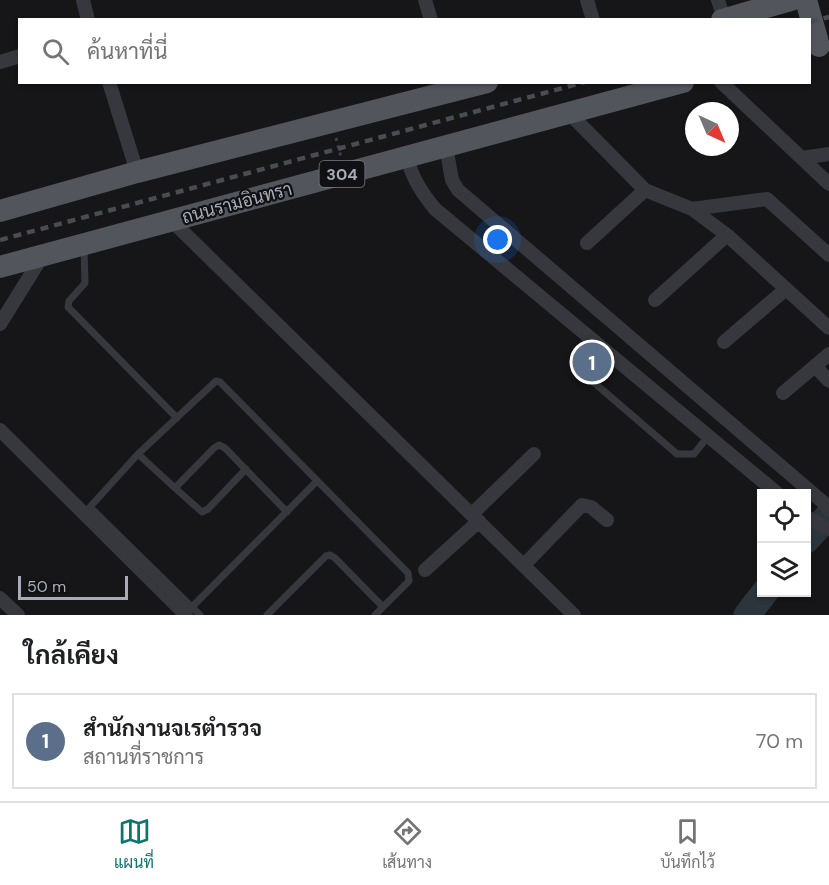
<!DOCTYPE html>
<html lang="th">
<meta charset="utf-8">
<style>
body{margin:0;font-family:"DM Sans",Sarabun,sans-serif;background:#f2f2f2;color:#202124}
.controls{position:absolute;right:18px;bottom:18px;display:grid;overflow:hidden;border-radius:0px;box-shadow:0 2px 4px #0004}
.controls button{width:54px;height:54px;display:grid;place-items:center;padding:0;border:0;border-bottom:2px solid #e0e0e0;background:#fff;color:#202124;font:30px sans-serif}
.compass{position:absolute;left:685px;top:102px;width:54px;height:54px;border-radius:50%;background:#fff;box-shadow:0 2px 4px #0004;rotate:136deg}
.scale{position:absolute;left:18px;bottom:15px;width:110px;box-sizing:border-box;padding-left:6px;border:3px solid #a7adb8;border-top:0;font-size:16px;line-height:21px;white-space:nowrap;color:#a7adb8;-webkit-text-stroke:4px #111113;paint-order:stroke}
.you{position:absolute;left:498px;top:240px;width:21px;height:21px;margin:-15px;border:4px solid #fff;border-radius:50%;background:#1a73e8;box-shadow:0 0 0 9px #1a73e833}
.badge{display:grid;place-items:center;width:39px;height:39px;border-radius:50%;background:#0f766e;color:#fff;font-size:20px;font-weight:700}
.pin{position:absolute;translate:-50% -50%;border:3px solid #fff;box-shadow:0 2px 6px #0006}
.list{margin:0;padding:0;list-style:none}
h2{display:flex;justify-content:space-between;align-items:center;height:78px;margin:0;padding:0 24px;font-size:26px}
h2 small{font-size:20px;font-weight:400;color:#757577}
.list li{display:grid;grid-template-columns:39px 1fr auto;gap:18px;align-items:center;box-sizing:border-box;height:96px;margin:0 12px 12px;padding:0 12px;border:2px solid #e0e0e0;border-radius:0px}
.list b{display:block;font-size:22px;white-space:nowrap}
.list p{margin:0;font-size:20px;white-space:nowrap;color:#757577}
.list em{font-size:20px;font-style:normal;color:#757577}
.icon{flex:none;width:33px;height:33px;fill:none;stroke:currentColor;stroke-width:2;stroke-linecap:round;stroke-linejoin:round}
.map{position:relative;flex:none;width:829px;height:615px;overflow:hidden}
.search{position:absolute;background:#fff;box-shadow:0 2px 4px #0004;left:18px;right:18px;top:18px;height:66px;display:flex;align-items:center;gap:15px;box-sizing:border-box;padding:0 21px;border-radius:0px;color:#757577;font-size:22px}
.sheet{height:186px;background:#fff}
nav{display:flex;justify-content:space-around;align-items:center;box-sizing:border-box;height:84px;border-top:2px solid #e0e0e0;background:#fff;font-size:16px;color:#757577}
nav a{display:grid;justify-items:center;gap:3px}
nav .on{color:#0f766e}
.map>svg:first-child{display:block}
</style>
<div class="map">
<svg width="829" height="615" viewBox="0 0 829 615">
<rect width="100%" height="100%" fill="#161618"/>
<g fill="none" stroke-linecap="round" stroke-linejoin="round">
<!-- river -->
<path stroke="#2b353c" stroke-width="27" d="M806,540l23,-25
M747,615l18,-23"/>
<!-- path -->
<path stroke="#3c3f44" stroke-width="3" stroke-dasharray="3 4.5" stroke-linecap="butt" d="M336,138l5,19"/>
<!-- service -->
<path stroke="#36383d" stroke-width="7" d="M84,247l1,36 -16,18 -1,6 109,111
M591,380l86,74h17l15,-19
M138,454l37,34 39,-40 5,-3 6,3 62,64
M175,488l27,24 6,-3 38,-40
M192,607l125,-126
M200,615l-110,-108 48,-53 78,-73 4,1 188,191 1,8 -34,34
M267,615l59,-59 4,-1 5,3 48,49"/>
<!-- minor -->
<path stroke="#36383d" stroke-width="14" d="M83,0l5,20
M425,0l6,20
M587,0l6,20
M718,0l6,19
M0,62l20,-6
M109,82l28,90
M721,82l108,102
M569,113l76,77 47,19 35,26 102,93
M446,146l6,34 6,10c121,105 244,208 366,313l5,7
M407,157c5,21 15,36 28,52l343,285
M802,158l27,-4
M692,209l75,-10 62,56
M171,220l403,395
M587,243l58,-53
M655,300l72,-65
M0,324l43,-69
M724,342l62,-53
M815,366l14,15
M783,393l46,-39
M0,430l186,185
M472,514l62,-60
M806,517l23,12
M524,565l58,-60 9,2 16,13
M425,570l54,-49
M0,598l18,17"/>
<!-- primary -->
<path stroke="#52555c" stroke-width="22" d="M806,0l13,46
M722,20l69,-20
M0,211l137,-39 350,-90
M0,267l683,-185"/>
<!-- rail -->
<path stroke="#494c52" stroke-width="4.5" stroke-dasharray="8 6" stroke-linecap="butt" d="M810,22l19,-5
M0,240l585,-158"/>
</g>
<g text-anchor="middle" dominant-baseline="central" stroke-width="4.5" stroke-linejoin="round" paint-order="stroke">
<!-- shield labels -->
<rect fill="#111113" stroke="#7a7e86" stroke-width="1.5" x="319.5" y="161" width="45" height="26" rx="4.5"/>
<g font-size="16" font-weight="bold" fill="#a7adb8">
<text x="342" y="174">304</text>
</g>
<!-- street labels -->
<g font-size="18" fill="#a7adb8" stroke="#111113">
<text transform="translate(237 203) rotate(-15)">ถนนรามอินทรา</text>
</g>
</g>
</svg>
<div class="controls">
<button><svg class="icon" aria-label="locate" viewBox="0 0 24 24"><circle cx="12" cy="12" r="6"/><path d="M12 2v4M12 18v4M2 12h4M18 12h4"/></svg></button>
<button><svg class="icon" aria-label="layers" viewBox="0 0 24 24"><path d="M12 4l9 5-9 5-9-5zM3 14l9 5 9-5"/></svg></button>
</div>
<svg class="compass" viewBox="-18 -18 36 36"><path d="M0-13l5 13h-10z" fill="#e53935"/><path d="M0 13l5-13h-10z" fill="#757577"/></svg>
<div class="scale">50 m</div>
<div class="you"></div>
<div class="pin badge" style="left:592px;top:362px;background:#5c6f8a">1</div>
<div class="search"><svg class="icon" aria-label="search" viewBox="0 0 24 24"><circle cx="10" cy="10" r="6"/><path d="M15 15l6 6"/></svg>ค้นหาที่นี่</div>
</div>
<section class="sheet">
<h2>ใกล้เคียง<small></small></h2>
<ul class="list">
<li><span class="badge" style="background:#5c6f8a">1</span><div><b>สำนักงานจเรตำรวจ</b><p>สถานที่ราชการ</p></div><em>70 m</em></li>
</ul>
</section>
<nav>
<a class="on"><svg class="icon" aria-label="map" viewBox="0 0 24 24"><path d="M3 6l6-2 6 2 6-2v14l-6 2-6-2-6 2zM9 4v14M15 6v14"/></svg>แผนที่</a>
<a><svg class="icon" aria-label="directions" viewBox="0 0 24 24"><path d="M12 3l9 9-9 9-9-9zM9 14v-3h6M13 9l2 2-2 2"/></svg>เส้นทาง</a>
<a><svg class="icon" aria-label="saved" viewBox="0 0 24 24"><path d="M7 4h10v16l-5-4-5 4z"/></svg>บันทึกไว้</a>
</nav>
